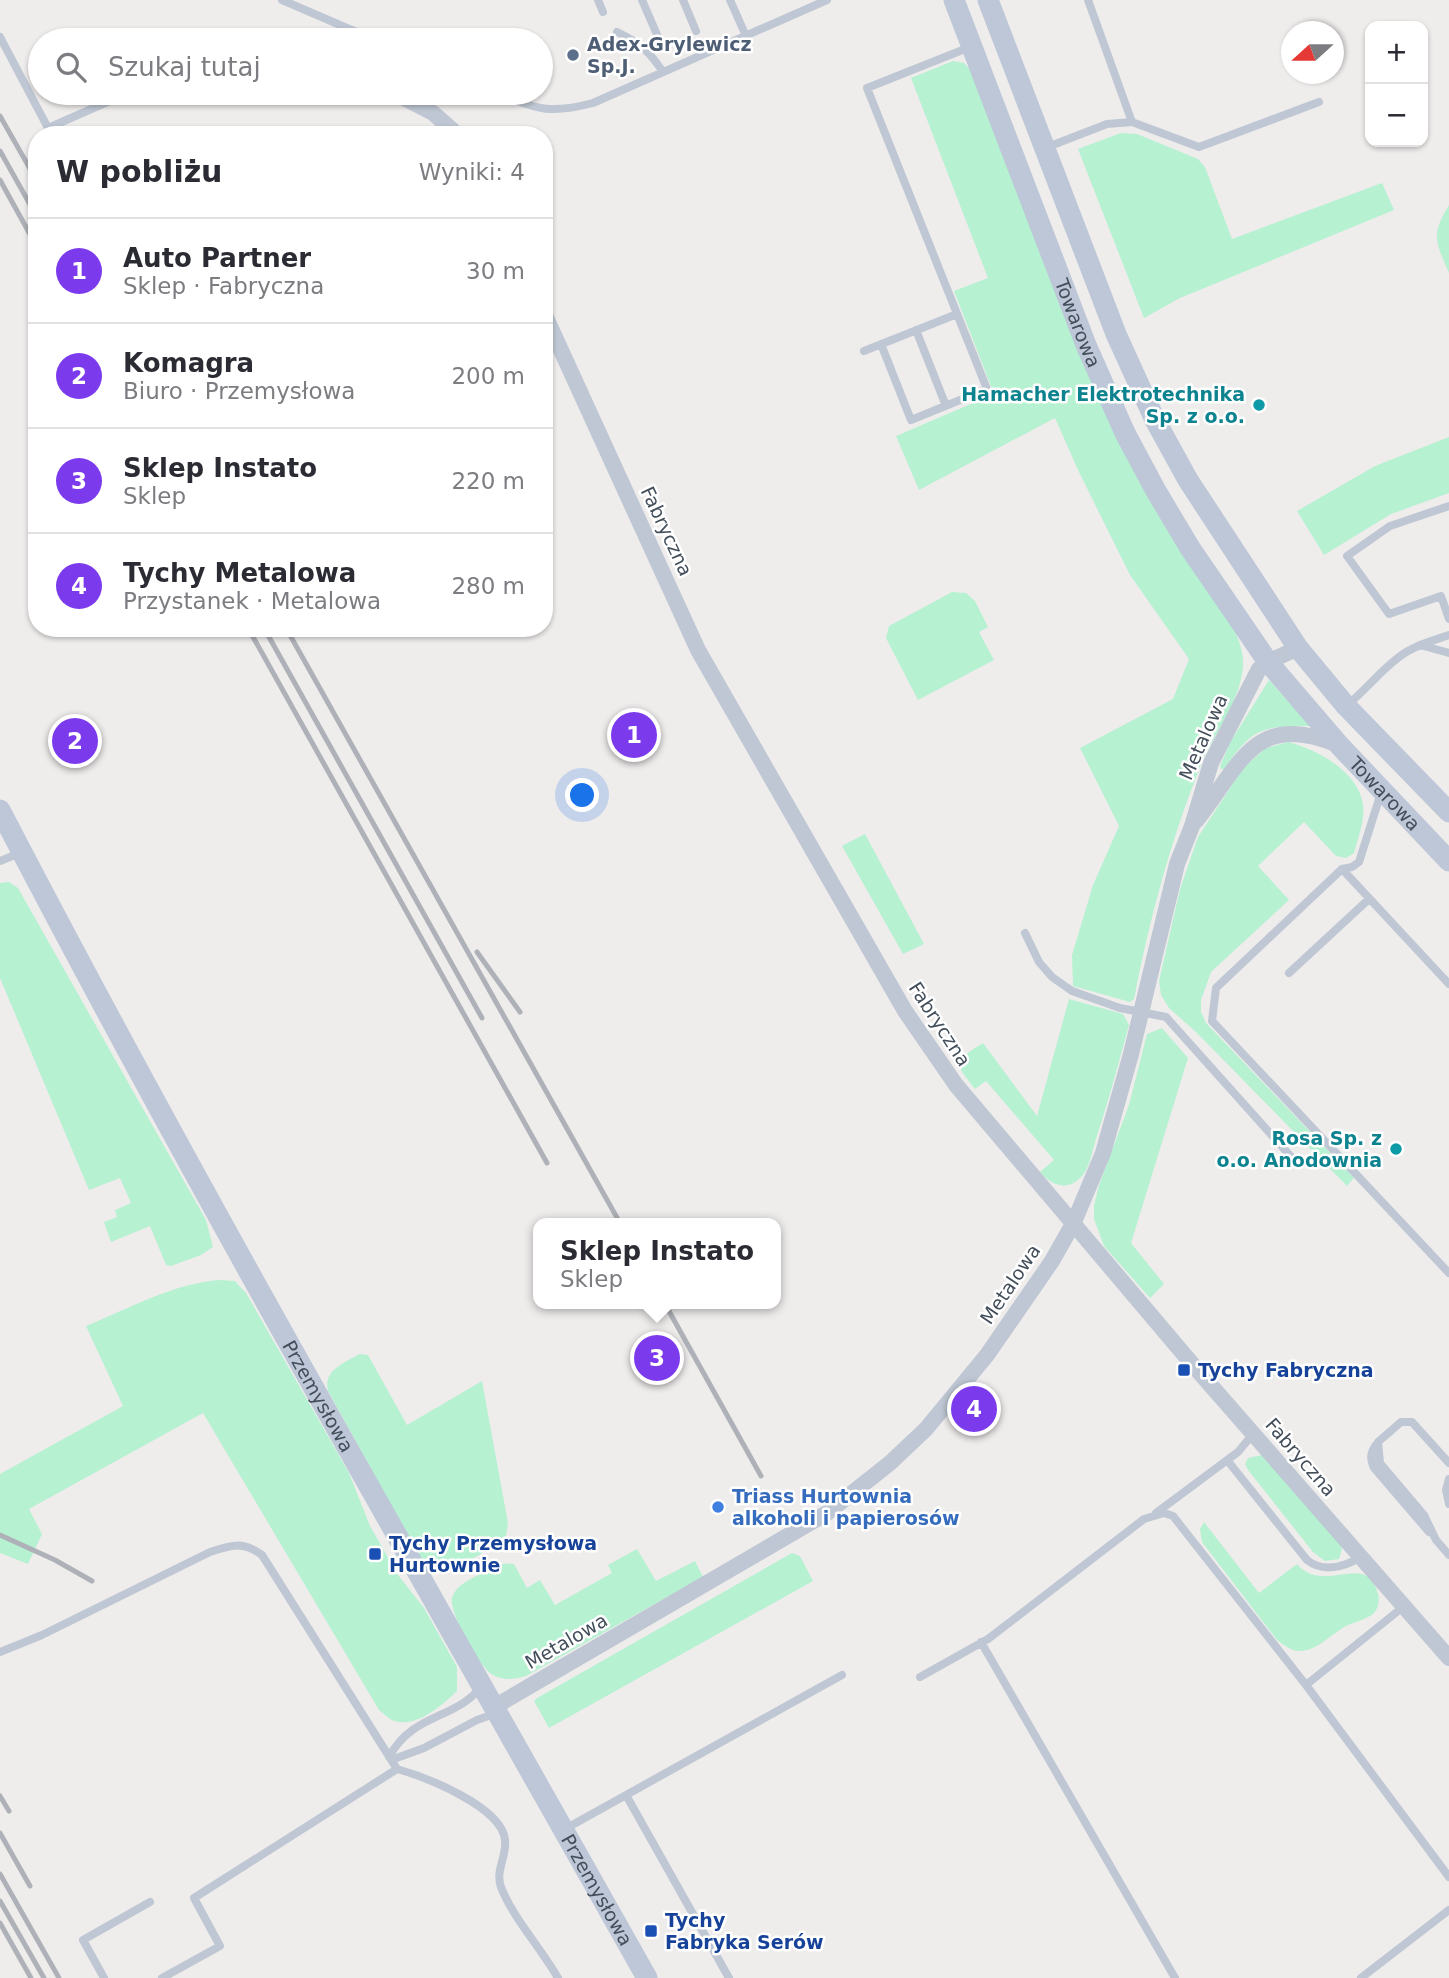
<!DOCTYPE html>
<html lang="pl">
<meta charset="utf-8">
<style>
body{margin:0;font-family:"DejaVu Sans",sans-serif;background:#f2f2f3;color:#2b2b33}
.controls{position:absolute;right:21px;top:21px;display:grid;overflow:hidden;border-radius:14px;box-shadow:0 2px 5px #0004}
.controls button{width:63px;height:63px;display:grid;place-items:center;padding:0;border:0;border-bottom:2px solid #e1e1e2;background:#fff;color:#2b2b33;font:35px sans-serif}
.compass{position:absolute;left:1281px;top:21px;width:63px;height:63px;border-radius:50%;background:#fff;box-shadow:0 2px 5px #0004;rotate:249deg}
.you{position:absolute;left:583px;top:796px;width:24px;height:24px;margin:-18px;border:5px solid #fff;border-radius:50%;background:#1a73e8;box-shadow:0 0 0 10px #1a73e833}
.badge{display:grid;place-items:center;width:46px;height:46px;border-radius:50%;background:#7c3aed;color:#fff;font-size:23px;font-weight:700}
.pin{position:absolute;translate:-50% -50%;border:4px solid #fff;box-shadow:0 2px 7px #0006}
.popup{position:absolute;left:533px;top:1218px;width:248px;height:91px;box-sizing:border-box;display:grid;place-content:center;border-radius:14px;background:#fff;filter:drop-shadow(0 2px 5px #0005);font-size:23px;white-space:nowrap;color:#7c7c81}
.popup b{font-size:26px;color:#2b2b33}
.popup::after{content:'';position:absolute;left:50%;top:100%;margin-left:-14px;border:14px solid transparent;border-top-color:#fff}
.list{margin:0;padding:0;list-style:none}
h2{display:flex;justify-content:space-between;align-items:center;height:91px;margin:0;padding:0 28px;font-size:30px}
h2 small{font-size:23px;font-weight:400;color:#7c7c81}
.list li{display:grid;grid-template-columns:46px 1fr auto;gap:21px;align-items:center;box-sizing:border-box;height:105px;padding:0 28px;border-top:2px solid #e1e1e2}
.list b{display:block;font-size:26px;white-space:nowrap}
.list p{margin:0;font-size:23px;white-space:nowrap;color:#7c7c81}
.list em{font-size:23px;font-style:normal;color:#7c7c81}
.icon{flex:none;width:38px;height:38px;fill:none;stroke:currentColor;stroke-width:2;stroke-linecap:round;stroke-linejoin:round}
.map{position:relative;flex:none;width:1449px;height:1978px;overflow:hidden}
.search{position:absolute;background:#fff;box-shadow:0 2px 5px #0004;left:28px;top:28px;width:525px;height:77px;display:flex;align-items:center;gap:18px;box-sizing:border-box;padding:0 24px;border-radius:38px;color:#7c7c81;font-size:26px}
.panel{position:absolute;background:#fff;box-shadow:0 2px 5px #0004;left:28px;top:126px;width:525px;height:511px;border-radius:28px}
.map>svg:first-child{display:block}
</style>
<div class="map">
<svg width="1449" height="1978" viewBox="0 0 1449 1978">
<rect width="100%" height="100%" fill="#efecec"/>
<!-- green -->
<path fill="#b6f1d2" d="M953,61l11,2 10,11 55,145 202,404c8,16 15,33 11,51 -6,34 -30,62 -42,93 -30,75 -51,154 -66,232l-4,3 -57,-16 -1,-31 21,-70 26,-59 -39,-78 93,-49 16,-40 -59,-84 -52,-105 -23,-52 -136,72 -23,-54 98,-42 -40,-103 34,-13 -77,-200z
M1121,133l16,1 61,25 7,8 27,72 150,-56 12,27 -214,88 -36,20 -66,-169z
M1449,205v68c-13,-31 -19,-37 0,-68z
M1449,437v56l-58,21 -67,41 -27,-44 78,-45z
M952,592l14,1 9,8 13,26 -9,5 15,28 -76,40 -32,-62 3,-12z
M1269,680l41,46c-50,0 -58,3 -86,43h-3l-1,-3 11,-25z
M1288,742c29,7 71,30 75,63 2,16 -5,33 -9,48l-8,5 -10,-2 -32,-34 -46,44 31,34 -78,72 -10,28v12l5,11 148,155 -7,8 -151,-154 -27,-24 -8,-13 -2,-14 21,-92 18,-52 46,-70 22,-19z
M865,834l59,110 -21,10 -61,-108z
M9,882l9,6 188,332 7,27 -12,8 -30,11 -5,-1 -16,-39 -39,16 -7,-20 13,-5 -2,-7 16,-7 -11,-25 -31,12 -89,-212v-95z
M1069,999l54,15 6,11c-10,37 -20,74 -32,111 -4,11 -6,26 -12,36 -14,20 -31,16 -45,0l14,-12 -68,-79 -11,8c-22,-28 -22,-27 8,-46l54,73z
M1162,1028l26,30 -57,185 33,41 -14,14 -46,-52 -10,-27v-14l5,-20 30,-80 18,-71z
M220,1280l15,1 11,12 103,180 21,53 28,49 26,33 33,59v24c-14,14 -43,39 -65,29 -4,-2 -9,-7 -13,-10l-176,-297 -174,96 13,25 -14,30 -28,-11v-79l123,-68 -37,-80c42,-17 88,-43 134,-46z
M359,1354l9,1 39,70 75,-44 26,142 -2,13c-21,17 -53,38 -80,32l-98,-177c-5,-21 15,-27 31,-37z
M1262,1455l75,83 5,11 -3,10 -14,2 -12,-9 -65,-82 -3,-6 3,-6z
M1204,1522l55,71 38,-29c27,32 70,-15 81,30 2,8 0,15 -5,20 -7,5 -17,8 -25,11 -15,7 -29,25 -47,26 -9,1 -17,-6 -24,-11l-75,-98 -2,-13z
M637,1549l19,32 39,-20 8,16 -177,99c-11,3 -20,5 -31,0 -15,-6 -46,-63 -43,-78 4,-13 17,-18 28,-24 13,-7 20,-12 34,-10l13,24 13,-8 15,25 57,-32 -4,-8z
M792,1553l8,3 13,25 -264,147 -15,-27 3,-3z"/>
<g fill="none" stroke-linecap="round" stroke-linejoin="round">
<!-- lane -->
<path stroke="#bec7d3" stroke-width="8" d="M282,0l93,40
M598,0l5,12
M642,0l16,37
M683,0l13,31
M730,0l16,36
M1088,0l44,122
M617,32c23,11 32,19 46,40
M0,37l48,91 80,-35
M247,40l9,-4 9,4
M497,93c40,17 54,21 96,10l234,-103
M1045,148l62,-24 25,-2 67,25 120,-45
M916,330l30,76
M881,344l30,76 76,-31 -120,-301 103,-41
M864,351l93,-37
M1449,506l-59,20 -43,30 42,58 52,-18 8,23
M1420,645l29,8
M1346,706c19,-15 34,-35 53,-49 14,-11 33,-16 50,-22
M0,861l22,-9
M1342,869l10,-2 7,-5 22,-69
M1025,933l14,29 13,15 20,14 48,17 46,9 128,143
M1289,973l80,-74
M1449,984l-107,-115 -126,119 -4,33 237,252
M1376,1445c-6,8 -6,14 -2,23l55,64
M1227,1460l80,100c16,13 37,7 54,-3
M1449,1463l-37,-41h-11l-23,20 2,21 44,52 12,25 13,15
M1449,1479l-3,11 3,14
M1156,1513l82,-61 15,-18
M981,1642l194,336
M0,1652l42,-17 168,-83c22,-7 33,-11 52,3l135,214
M920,1677l68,-38 156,-120 20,-6 9,3 133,169 97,-78
M1306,1685l143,192
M389,1757c24,-44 65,-37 91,-69
M391,1760l33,-12 53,-28 17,-6
M626,1795l103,183
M565,1829l277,-154
M104,1978l-21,-38 67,-38
M162,1978l58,-32 -26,-48 203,-129c29,8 105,38 108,71 2,16 -10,31 -4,47 12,31 40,61 57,91
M1361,1978l88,-68"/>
<!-- street -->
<path stroke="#bec7d3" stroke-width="16" d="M394,93l39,20 25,22
M544,313l154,337 207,361 51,74 237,280 256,293
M1196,821c44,-55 58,-112 142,-76
M494,1707l333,-194 63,-50 36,-34 61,-74 65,-94 22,-39 29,-69 28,-99 46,-190 15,-38 19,-63 48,-94 9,-7 30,-14"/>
<!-- secondary -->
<g stroke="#bdc7d7" stroke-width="21">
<path id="s1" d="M954,0l132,345 39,88 31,58 34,57 78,114 72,84 109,115"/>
<path d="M988,0l128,334 39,86 33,60 110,168 48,58 103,106"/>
<path id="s2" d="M0,810c205,395 429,780 647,1168"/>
</g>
<!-- rail -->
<path stroke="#aeb1b7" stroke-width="5" d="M0,116l37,65
M0,151l37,66
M0,180l37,67
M248,628l299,535
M264,628l218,390
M286,628l334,595
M477,952l43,60
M665,1304l96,172
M0,1535l55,25 37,21
M0,1796l9,15
M0,1833l30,53
M0,1874l59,104
M0,1901l44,77
M0,1923l31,55"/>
</g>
<!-- markers -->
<circle fill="#5c6f8a" stroke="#fff" stroke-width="2.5" cx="573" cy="55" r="7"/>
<g fill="#0f9aa8" stroke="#fff" stroke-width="2.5">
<circle cx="1259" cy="405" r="7"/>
<circle cx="1396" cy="1149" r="7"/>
</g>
<g fill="#1a4fb4" stroke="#fff" stroke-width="2.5">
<rect x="1177" y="1363" width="14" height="14" rx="3.5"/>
<rect x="368" y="1547" width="14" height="14" rx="3.5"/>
<rect x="644" y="1924" width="14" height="14" rx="3.5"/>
</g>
<circle fill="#3f7fe0" stroke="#fff" stroke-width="2.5" cx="718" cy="1507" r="7"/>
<g text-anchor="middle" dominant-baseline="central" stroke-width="5" stroke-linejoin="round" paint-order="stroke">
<!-- service labels -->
<g font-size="19" font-weight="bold" fill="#4e5e75" stroke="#fff" text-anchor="start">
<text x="587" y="44">Adex-Grylewicz<tspan x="587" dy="22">Sp.J.</tspan></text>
</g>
<!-- street labels -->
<g font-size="19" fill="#434e5b" stroke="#fff">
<text stroke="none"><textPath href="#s1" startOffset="346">Towarowa</textPath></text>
<text transform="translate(667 531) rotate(65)">Fabryczna</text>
<text transform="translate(1203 737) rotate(-66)">Metalowa</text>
<text stroke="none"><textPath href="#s1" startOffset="912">Towarowa</textPath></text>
<text transform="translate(940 1024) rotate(57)">Fabryczna</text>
<text transform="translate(1010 1284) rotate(-56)">Metalowa</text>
<text stroke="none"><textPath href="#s2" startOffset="667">Przemysłowa</textPath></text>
<text transform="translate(1301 1457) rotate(49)">Fabryczna</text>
<text transform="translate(566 1641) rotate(-30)">Metalowa</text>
<text stroke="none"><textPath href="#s2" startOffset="1234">Przemysłowa</textPath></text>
</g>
<!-- culture labels -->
<g font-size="19" font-weight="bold" fill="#0d838f" stroke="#fff" text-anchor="end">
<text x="1245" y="394">Hamacher Elektrotechnika<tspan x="1245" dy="22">Sp. z o.o.</tspan></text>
<text x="1382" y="1138">Rosa Sp. z<tspan x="1382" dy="22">o.o. Anodownia</tspan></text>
</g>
<!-- transit labels -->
<g font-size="19" font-weight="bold" fill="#164399" stroke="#fff" text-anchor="start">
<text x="1198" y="1370">Tychy Fabryczna</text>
<text x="389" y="1543">Tychy Przemysłowa<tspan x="389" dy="22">Hurtownie</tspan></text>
<text x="665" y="1920">Tychy<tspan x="665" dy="22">Fabryka Serów</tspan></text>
</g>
<!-- shop labels -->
<g font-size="19" font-weight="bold" fill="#366cbe" stroke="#fff" text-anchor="start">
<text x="732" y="1496">Triass Hurtownia<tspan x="732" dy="22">alkoholi i papierosów</tspan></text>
</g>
</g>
</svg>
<div class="controls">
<button>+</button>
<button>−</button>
</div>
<svg class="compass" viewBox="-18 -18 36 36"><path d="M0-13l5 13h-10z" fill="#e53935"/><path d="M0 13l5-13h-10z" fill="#7c7c81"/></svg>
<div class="you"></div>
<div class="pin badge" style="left:634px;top:735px">1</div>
<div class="pin badge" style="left:75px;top:741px">2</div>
<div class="pin badge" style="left:657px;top:1358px">3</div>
<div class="popup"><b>Sklep Instato</b>Sklep</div>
<div class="pin badge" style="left:974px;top:1409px">4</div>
<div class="search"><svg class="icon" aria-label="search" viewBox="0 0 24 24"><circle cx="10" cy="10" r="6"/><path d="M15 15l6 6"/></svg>Szukaj tutaj</div>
<section class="panel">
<h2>W pobliżu<small>Wyniki: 4</small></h2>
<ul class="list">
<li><span class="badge">1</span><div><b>Auto Partner</b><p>Sklep · Fabryczna</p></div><em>30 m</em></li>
<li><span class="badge">2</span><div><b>Komagra</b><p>Biuro · Przemysłowa</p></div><em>200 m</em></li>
<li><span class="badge">3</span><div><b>Sklep Instato</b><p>Sklep</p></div><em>220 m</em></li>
<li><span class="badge">4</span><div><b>Tychy Metalowa</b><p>Przystanek · Metalowa</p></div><em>280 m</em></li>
</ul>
</section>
</div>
